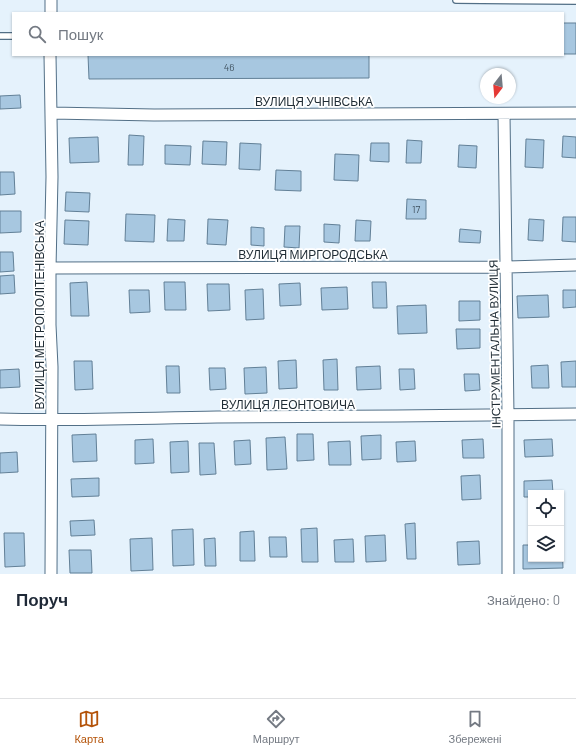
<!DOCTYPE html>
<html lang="uk">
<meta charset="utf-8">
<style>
body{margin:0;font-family:Barlow,sans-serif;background:#f6f6f7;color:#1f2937}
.controls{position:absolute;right:12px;bottom:12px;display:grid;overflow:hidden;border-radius:0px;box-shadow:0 1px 3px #0004}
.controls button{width:36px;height:36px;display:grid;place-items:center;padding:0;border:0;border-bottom:1px solid #e0e1e3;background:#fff;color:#1f2937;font:20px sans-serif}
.compass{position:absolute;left:480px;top:68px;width:36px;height:36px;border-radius:50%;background:#fff;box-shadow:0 1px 3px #0004;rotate:196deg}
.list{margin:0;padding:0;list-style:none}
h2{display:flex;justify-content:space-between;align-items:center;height:52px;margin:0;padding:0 16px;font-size:17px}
h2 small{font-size:13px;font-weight:400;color:#747a83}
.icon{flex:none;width:22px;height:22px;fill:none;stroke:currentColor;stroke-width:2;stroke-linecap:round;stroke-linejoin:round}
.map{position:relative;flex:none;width:576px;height:574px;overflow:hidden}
.search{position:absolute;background:#fff;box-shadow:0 1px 3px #0004;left:12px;right:12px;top:12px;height:44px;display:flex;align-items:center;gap:10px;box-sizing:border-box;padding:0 14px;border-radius:0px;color:#747a83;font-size:15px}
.sheet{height:124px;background:#fff}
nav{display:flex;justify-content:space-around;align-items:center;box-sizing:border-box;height:56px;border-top:1px solid #e0e1e3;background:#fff;font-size:11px;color:#747a83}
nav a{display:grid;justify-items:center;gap:2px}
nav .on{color:#b45309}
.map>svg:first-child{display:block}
</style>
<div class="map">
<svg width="576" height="574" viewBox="0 0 576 574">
<rect width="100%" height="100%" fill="#e5f2fc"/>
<!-- building -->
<path fill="#a7c7e0" stroke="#628097" d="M563,23h13v31h-13z
M88,55h281v23l-280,1z
M20,95l1,13 -21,1v-13z
M129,135l15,1 -1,29h-15z
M563,136l13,1v21l-14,-1z
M98,137l1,25 -29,1 -1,-25z
M526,139l18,1 -1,28 -18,-1z
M407,140l15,1 -1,22h-15z
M203,141l24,1 -1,23 -24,-1z
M240,143l21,1 -1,26 -21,-1z
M371,143h18v19l-19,-1z
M165,145l26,1 -1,19 -25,-1z
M459,145l18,1 -1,22 -18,-1z
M335,154l24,1 -1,26 -24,-1z
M276,170l25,1v20l-26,-1z
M0,172h14l1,22 -15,1z
M66,192l24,1 -1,19 -24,-1z
M407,199l19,1v19h-20z
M0,211h21v21l-21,1z
M126,214l29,1 -1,27 -29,-1z
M563,217h13v25l-14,-1z
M168,219l17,1 -1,21h-17z
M208,219l20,1 -2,25 -19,-1z
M529,219l15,1 -1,21 -15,-1z
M65,220l24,1 -1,24 -24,-1z
M356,220l15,1 -1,20h-15z
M324,224l16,1 -1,18 -15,-1z
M285,226h15l-1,22 -15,-1z
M251,227l13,1v18l-13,-1z
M460,229l21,2 -1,12 -21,-1z
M0,252h13l1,19 -14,1z
M14,275l1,18 -15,1v-18z
M87,282l2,34h-18l-1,-33z
M164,282h21l1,28h-21z
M372,282h14l1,26h-14z
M300,283l1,22 -21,1 -1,-22z
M207,284h22l1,26 -22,1z
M347,287l1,22 -26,1 -1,-22z
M263,289l1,30 -18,1 -1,-30z
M129,290h20l1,22 -20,1z
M563,290h13v17l-13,1z
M548,295l1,22 -31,1 -1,-22z
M459,301h21v19l-21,1z
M426,305l1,28 -29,1 -1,-28z
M456,329h24v19l-23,1z
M337,359l1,31h-14l-1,-30z
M296,360l1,28 -18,1 -1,-28z
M74,361h18l1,28 -18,1z
M576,361v26h-14l-1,-25z
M548,365l1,23h-17l-1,-22z
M166,366h13l1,27h-13z
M380,366l1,23 -24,1 -1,-23z
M266,367l1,26 -22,1 -1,-26z
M209,368h16l1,21 -16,1z
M19,369l1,18 -20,1v-18z
M399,369h15l1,20 -15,1z
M464,374h15l1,16 -15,1z
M96,434l1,27 -24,1 -1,-27z
M297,434h16l1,26 -17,1z
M381,435v24l-19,1 -1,-24z
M285,437l2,32 -20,1 -1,-32z
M153,439l1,24 -19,1v-24z
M483,439l1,19h-21l-1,-18z
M552,439l1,17 -28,1 -1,-17z
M250,440l1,24 -16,1 -1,-24z
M188,441l1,31 -18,1 -1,-31z
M350,441l1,24h-22l-1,-23z
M415,441l1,20 -19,1 -1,-20z
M199,443h15l2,31 -16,1z
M17,452l1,20 -18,1v-20z
M480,475l1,24 -19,1 -1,-24z
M99,478v18l-27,1 -1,-18z
M552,480l1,13h-22v4h-7v-16z
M94,520l1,15 -24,1 -1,-15z
M415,523l1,36h-9l-2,-35z
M317,528l1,34h-16l-1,-33z
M193,529l1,36 -21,1 -1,-36z
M254,531l1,30h-15v-29z
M4,533h20l1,33 -20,1z
M385,535l1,26 -20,1 -1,-26z
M269,537h17l1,20h-17z
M152,538l1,32 -22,1 -1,-32z
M215,538l1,28h-11l-1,-27z
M353,539l1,23h-19l-1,-22z
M479,541l1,23 -22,1 -1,-23z
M561,544h1l1,24 -40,1v-24h8v14h30z
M69,550h22l1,23h-22z"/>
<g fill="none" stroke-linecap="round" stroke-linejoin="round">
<defs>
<path id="service" d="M456,0l120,1
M0,36h13"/>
<path id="minor" d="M51,13v-13
M50,55l2,122 -2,91v57l2,42 -1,207
M52,113l102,2 422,-2
M504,114l4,301v159
M50,268l455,-1 71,-2
M0,419c72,2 145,-1 217,-2 120,-1 239,-1 359,-3"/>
</defs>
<!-- service casing -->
<use href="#service" stroke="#526f86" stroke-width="8"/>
<!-- minor casing -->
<use href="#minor" stroke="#526f86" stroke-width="13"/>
<!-- service -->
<use href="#service" stroke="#fff" stroke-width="5.5"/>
<!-- minor -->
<use href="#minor" stroke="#fff" stroke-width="11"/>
</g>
<g text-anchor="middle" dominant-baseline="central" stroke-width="3.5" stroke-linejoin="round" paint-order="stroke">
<!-- number labels -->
<g font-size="10" fill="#415360">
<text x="229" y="67">46</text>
<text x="416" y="209">17</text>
</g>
<!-- street labels -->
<g font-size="12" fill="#1f2c35" stroke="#fff">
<text x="314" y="101">ВУЛИЦЯ УЧНІВСЬКА</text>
<text x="313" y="254">ВУЛИЦЯ МИРГОРОДСЬКА</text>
<text transform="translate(39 315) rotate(-90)">ВУЛИЦЯ МЕТРОПОЛІТЕНІВСЬКА</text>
<text transform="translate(494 344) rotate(-91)">ІНСТРУМЕНТАЛЬНА ВУЛИЦЯ</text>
<text x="288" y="404">ВУЛИЦЯ ЛЕОНТОВИЧА</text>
</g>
</g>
</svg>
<div class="controls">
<button><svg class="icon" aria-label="locate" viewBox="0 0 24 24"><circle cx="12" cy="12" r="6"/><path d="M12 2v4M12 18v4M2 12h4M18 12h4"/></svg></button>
<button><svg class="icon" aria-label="layers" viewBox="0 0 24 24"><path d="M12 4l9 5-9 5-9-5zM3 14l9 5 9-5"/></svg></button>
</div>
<svg class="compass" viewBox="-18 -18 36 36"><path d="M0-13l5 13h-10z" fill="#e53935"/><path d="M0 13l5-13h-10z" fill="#747a83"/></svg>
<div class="search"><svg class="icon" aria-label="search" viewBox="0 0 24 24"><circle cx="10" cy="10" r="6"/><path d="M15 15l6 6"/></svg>Пошук</div>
</div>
<section class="sheet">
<h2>Поруч<small>Знайдено: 0</small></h2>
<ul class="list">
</ul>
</section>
<nav>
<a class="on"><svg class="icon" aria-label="map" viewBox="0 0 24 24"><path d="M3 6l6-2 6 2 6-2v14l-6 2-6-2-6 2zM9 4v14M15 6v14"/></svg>Карта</a>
<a><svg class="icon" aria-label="directions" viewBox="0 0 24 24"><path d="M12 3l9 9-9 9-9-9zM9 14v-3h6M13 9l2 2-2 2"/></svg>Маршрут</a>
<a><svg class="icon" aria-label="saved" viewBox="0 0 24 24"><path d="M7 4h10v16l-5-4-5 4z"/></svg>Збережені</a>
</nav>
